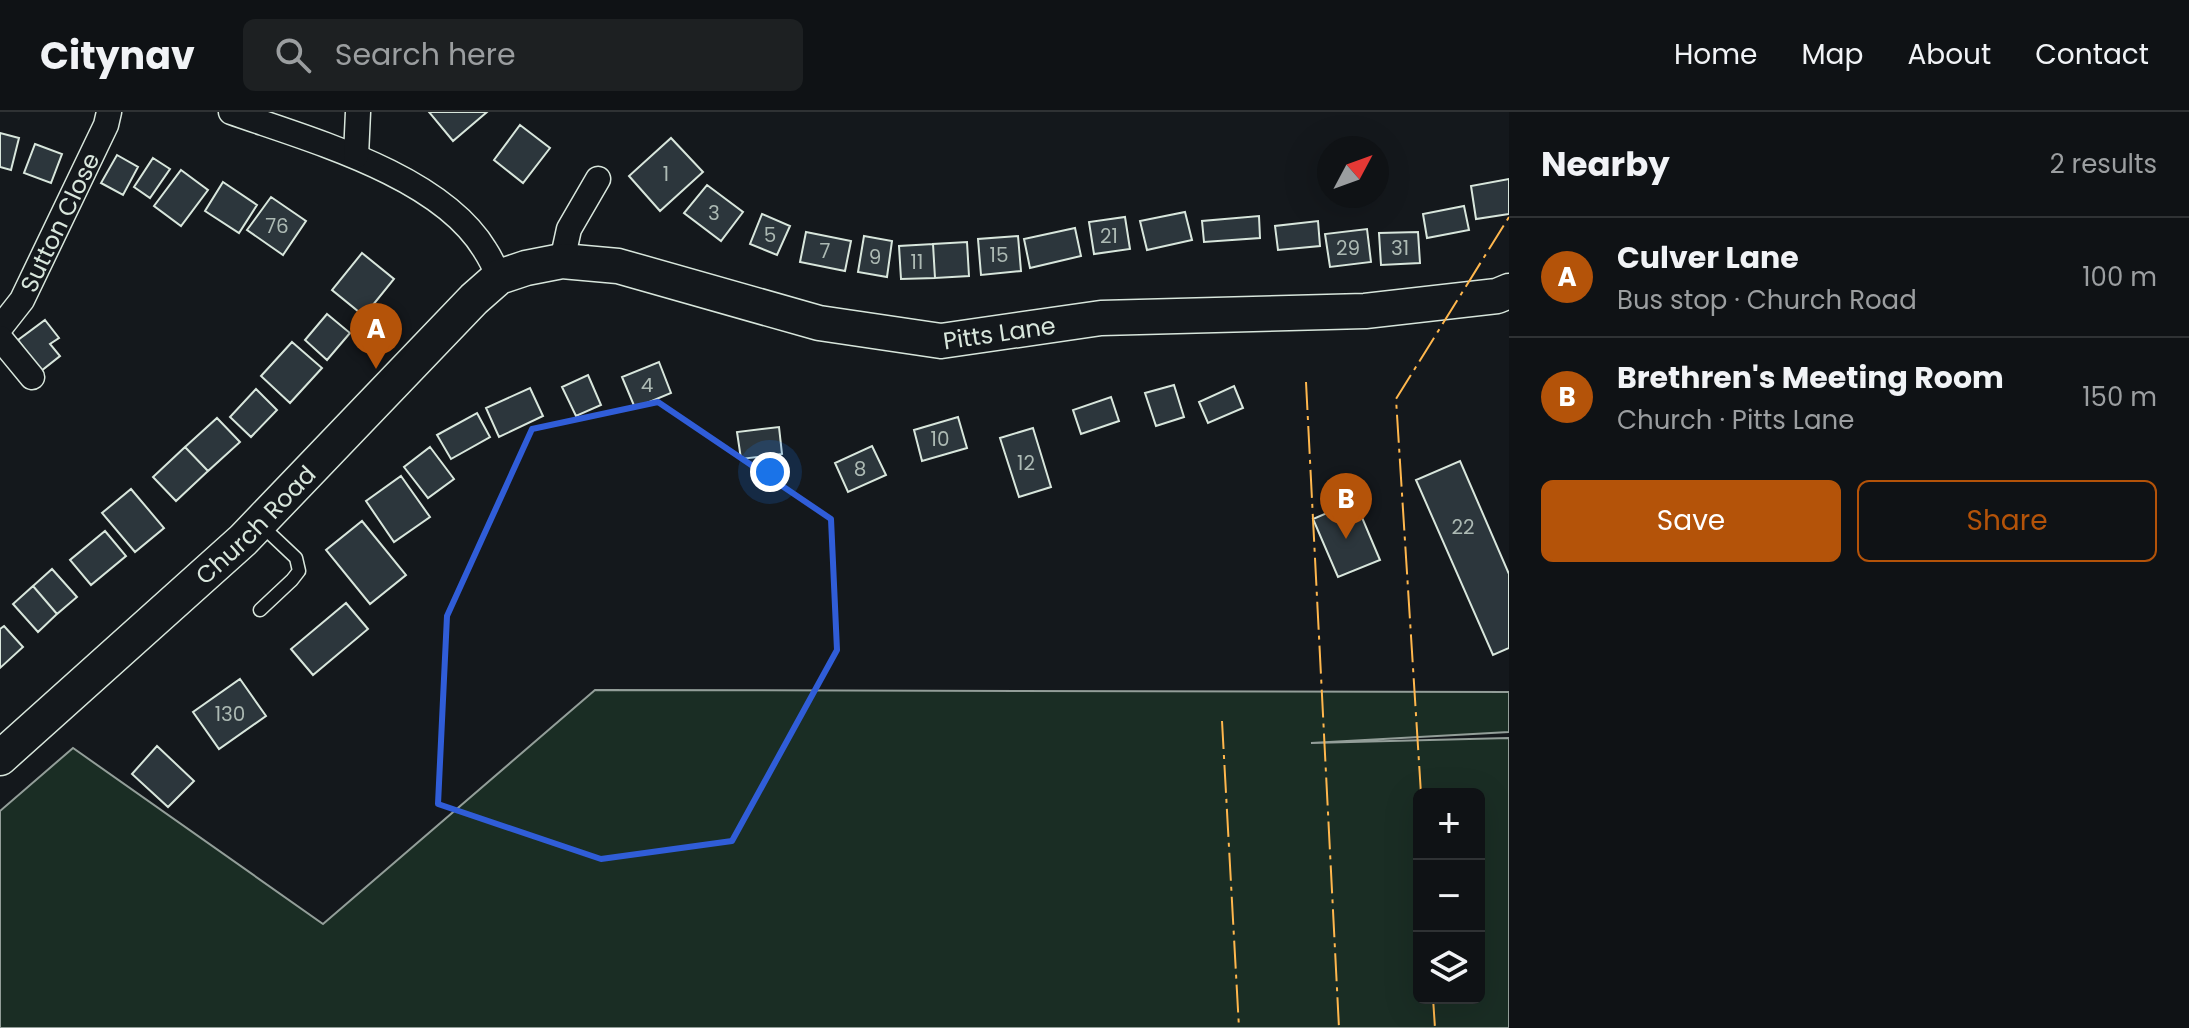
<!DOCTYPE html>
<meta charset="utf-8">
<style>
body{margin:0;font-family:Poppins,sans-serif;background:#1d2022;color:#f1f3f6}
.controls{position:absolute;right:24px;bottom:24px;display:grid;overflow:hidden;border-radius:12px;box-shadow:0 8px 32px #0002}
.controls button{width:72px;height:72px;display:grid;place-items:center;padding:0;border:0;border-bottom:2px solid #2f3234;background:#0f1215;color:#f1f3f6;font:40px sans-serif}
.compass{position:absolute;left:1317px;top:24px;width:72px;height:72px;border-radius:50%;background:#0f1215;box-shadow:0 8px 32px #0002;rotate:49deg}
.you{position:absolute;left:770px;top:360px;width:28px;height:28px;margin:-20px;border:6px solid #fff;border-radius:50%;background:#1a73e8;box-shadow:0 0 0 12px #1a73e833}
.badge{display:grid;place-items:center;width:52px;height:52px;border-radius:50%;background:#b45309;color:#fff;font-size:26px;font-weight:700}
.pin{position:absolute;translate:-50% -66px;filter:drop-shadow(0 2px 4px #0008)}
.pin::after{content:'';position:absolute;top:42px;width:28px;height:24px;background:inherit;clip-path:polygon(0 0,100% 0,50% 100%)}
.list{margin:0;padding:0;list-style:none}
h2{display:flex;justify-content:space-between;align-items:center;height:104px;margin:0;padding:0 32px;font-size:34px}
h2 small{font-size:26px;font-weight:400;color:#9b9ea0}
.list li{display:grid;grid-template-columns:52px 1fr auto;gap:24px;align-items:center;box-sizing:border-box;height:120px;padding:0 32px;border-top:2px solid #2f3234}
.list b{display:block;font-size:30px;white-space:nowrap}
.list p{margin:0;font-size:26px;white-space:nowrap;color:#9b9ea0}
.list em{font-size:26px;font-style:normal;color:#9b9ea0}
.actions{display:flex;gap:16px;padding:24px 32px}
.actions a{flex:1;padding:18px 0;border:2px solid #b45309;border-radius:12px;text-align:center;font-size:28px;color:#b45309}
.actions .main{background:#b45309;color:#fff}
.icon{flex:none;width:44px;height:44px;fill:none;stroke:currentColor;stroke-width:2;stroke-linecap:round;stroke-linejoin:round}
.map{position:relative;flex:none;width:1509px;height:916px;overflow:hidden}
header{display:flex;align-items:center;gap:48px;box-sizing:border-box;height:112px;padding:0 40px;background:#0f1215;border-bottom:2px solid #2f3234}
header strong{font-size:38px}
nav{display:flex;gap:44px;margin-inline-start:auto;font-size:28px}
.search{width:560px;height:72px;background:#1d2022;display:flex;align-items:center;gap:20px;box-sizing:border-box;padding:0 28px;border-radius:12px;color:#9b9ea0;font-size:30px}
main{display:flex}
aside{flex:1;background:#0f1215}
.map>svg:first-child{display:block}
</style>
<header>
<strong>Citynav</strong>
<div class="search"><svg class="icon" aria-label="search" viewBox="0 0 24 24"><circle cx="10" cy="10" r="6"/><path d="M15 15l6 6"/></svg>Search here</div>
<nav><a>Home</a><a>Map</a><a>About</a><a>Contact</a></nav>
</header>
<main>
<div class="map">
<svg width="1509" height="916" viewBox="0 0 1509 916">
<rect width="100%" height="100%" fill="#14181c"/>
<!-- green -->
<path fill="#1a2d24" stroke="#939e99" stroke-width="2" fill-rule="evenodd" d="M595,578l914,2v40l-198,11 198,-5v290h-1509v-217l73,-63 250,176zM1419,682h60v204h-60z"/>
<!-- building -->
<path fill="#2c363c" stroke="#d8e6dc" stroke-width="2" d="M429,0h58l-34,29z
M520,13l30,23 -27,35 -29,-23z
M0,21l19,5 -8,32 -11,-3z
M671,26l32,34 -43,39 -31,-35z
M35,32l27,10 -11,29 -27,-10z
M117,43l21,12 -15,28 -22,-12z
M153,46l17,11 -20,29 -16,-11z
M181,58l27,20 -27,36 -27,-20z
M1509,67v35l-33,5 -5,-33z
M223,70l34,23 -18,28 -34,-22z
M707,73l36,27 -22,29 -37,-28z
M271,85l35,24 -23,34 -36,-25z
M1464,94l5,24 -42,8 -4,-24z
M1185,100l7,28 -45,10 -7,-29z
M762,102l28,12 -13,29 -27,-11z
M1259,104l1,22 -56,4 -2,-21z
M1125,105l5,32 -36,5 -5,-32z
M1318,109l2,25 -42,4 -3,-24z
M1075,116l6,28 -51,12 -6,-29z
M1367,117l4,33 -41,5 -5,-33z
M806,120l45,9 -6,30 -45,-9z
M1418,120l2,31 -39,2 -2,-32z
M864,124l28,5 -5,36 -29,-5z
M1018,124l3,35 -40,4 -3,-36z
M967,130l2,34 -34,2 -2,-34z
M933,132l2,34 -34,1 -2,-33z
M362,141l32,26 -30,37 -32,-26z
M327,202l23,19 -23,27 -22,-20z
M45,208l14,18 -9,6 10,12 -19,15 -23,-31z
M292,230l30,26 -32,35 -29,-27z
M659,250l12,31 -36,15 -13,-31z
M588,263l13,30 -25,11 -14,-29z
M1174,273l10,32 -28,9 -11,-33z
M1234,274l9,22 -35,15 -9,-21z
M530,276l13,28 -44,21 -13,-29z
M256,277l21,21 -26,27 -21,-20z
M1111,285l8,24 -38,13 -8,-24z
M477,301l13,24 -39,22 -14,-24z
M958,305l9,31 -45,13 -8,-31z
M217,306l23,24 -32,29 -23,-24z
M779,315l3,27 -41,5 -4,-27z
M1033,316l18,59 -32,10 -19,-59z
M872,334l14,29 -38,17 -13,-29z
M185,335l23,24 -32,30 -23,-24z
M430,335l24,32 -26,19 -24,-31z
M1460,349l49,113v74l-16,7 -77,-175z
M401,364l29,41 -36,25 -28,-41z
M131,377l33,39 -29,24 -33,-39z
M1355,389l25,59 -42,17 -25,-58z
M362,409l44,54 -36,29 -44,-54z
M105,419l21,25 -35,29 -21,-25z
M52,457l25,28 -20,17 -24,-28z
M33,474l24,28 -19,18 -25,-28z
M346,491l22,26 -55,46 -22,-26z
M4,514l19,21 -23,21v-39z
M240,567l26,37 -47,33 -26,-37z
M157,634l37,35 -26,26 -36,-33z"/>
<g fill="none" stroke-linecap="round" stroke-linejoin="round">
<defs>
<path id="service" d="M260,498l32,-30 7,-9 -3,-13 -35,-33"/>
<g id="minor">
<path d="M231,0c79,28 209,63 254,138 6,9 10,18 14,27"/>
<path d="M356,44l2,-44"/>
<path d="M562,149l7,-32 29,-50"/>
<path id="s1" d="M0,216l22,-28 84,-175 3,-13"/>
<path d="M0,226l32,39"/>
</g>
<g id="secondary">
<path id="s2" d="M0,646l243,-218 231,-241 25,-22 27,-9 36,-7 56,5 201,57 122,18 160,-23 264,-7 132,-15 12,-5"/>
</g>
</defs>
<!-- service casing -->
<use href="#service" stroke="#d8e6dc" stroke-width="15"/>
<!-- minor casing -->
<use href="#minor" stroke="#d8e6dc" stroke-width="27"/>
<!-- secondary casing -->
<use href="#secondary" stroke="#d8e6dc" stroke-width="37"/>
<!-- service -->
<use href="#service" stroke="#14181c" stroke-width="12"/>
<!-- minor -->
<use href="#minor" stroke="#14181c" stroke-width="24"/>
<!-- secondary -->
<use href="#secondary" stroke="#14181c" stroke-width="34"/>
<!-- power -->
<path stroke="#ffb74d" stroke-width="2" stroke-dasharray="28 6 4 6" stroke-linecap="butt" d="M1306,270l33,646
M1222,609l17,307
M1421,682l-25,-395 113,-182
M1433,886l2,30"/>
</g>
<!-- marked area -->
<path fill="none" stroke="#305dd8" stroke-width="6" stroke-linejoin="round" d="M658,290l173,117 6,131 -105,191 -131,18 -163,-55 9,-188 85,-187z"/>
<g text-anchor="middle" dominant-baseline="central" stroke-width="6" stroke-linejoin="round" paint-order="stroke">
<!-- number labels -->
<g font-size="20" fill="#adbab4">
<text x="666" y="62">1</text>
<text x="714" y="101">3</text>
<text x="277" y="114">76</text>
<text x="770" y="123">5</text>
<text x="1109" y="124">21</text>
<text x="1348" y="136">29</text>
<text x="1400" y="136">31</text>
<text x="825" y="139">7</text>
<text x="999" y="143">15</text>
<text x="875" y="145">9</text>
<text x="917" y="150">11</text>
<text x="647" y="273">4</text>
<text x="940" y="327">10</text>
<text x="1026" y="351">12</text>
<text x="860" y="357">8</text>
<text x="1463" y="415">22</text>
<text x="230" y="602">130</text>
</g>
<!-- street labels -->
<g font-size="24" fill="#d8e6dc" stroke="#14181c">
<text stroke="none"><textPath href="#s1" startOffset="122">Sutton Close</textPath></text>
<text stroke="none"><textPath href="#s2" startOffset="1206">Pitts Lane</textPath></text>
<text stroke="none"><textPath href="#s2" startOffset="346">Church Road</textPath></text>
</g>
</g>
</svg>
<div class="controls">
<button>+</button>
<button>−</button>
<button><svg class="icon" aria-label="layers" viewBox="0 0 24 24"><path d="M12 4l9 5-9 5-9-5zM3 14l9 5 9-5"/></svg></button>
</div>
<svg class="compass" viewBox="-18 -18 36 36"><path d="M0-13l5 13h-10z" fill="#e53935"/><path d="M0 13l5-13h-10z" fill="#9b9ea0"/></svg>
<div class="you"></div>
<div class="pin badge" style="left:376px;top:257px">A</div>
<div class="pin badge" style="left:1346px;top:427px">B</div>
</div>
<aside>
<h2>Nearby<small>2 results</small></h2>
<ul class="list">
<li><span class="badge">A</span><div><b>Culver Lane</b><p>Bus stop · Church Road</p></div><em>100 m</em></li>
<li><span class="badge">B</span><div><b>Brethren's Meeting Room</b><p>Church · Pitts Lane</p></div><em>150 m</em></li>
</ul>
<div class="actions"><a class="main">Save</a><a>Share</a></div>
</aside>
</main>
